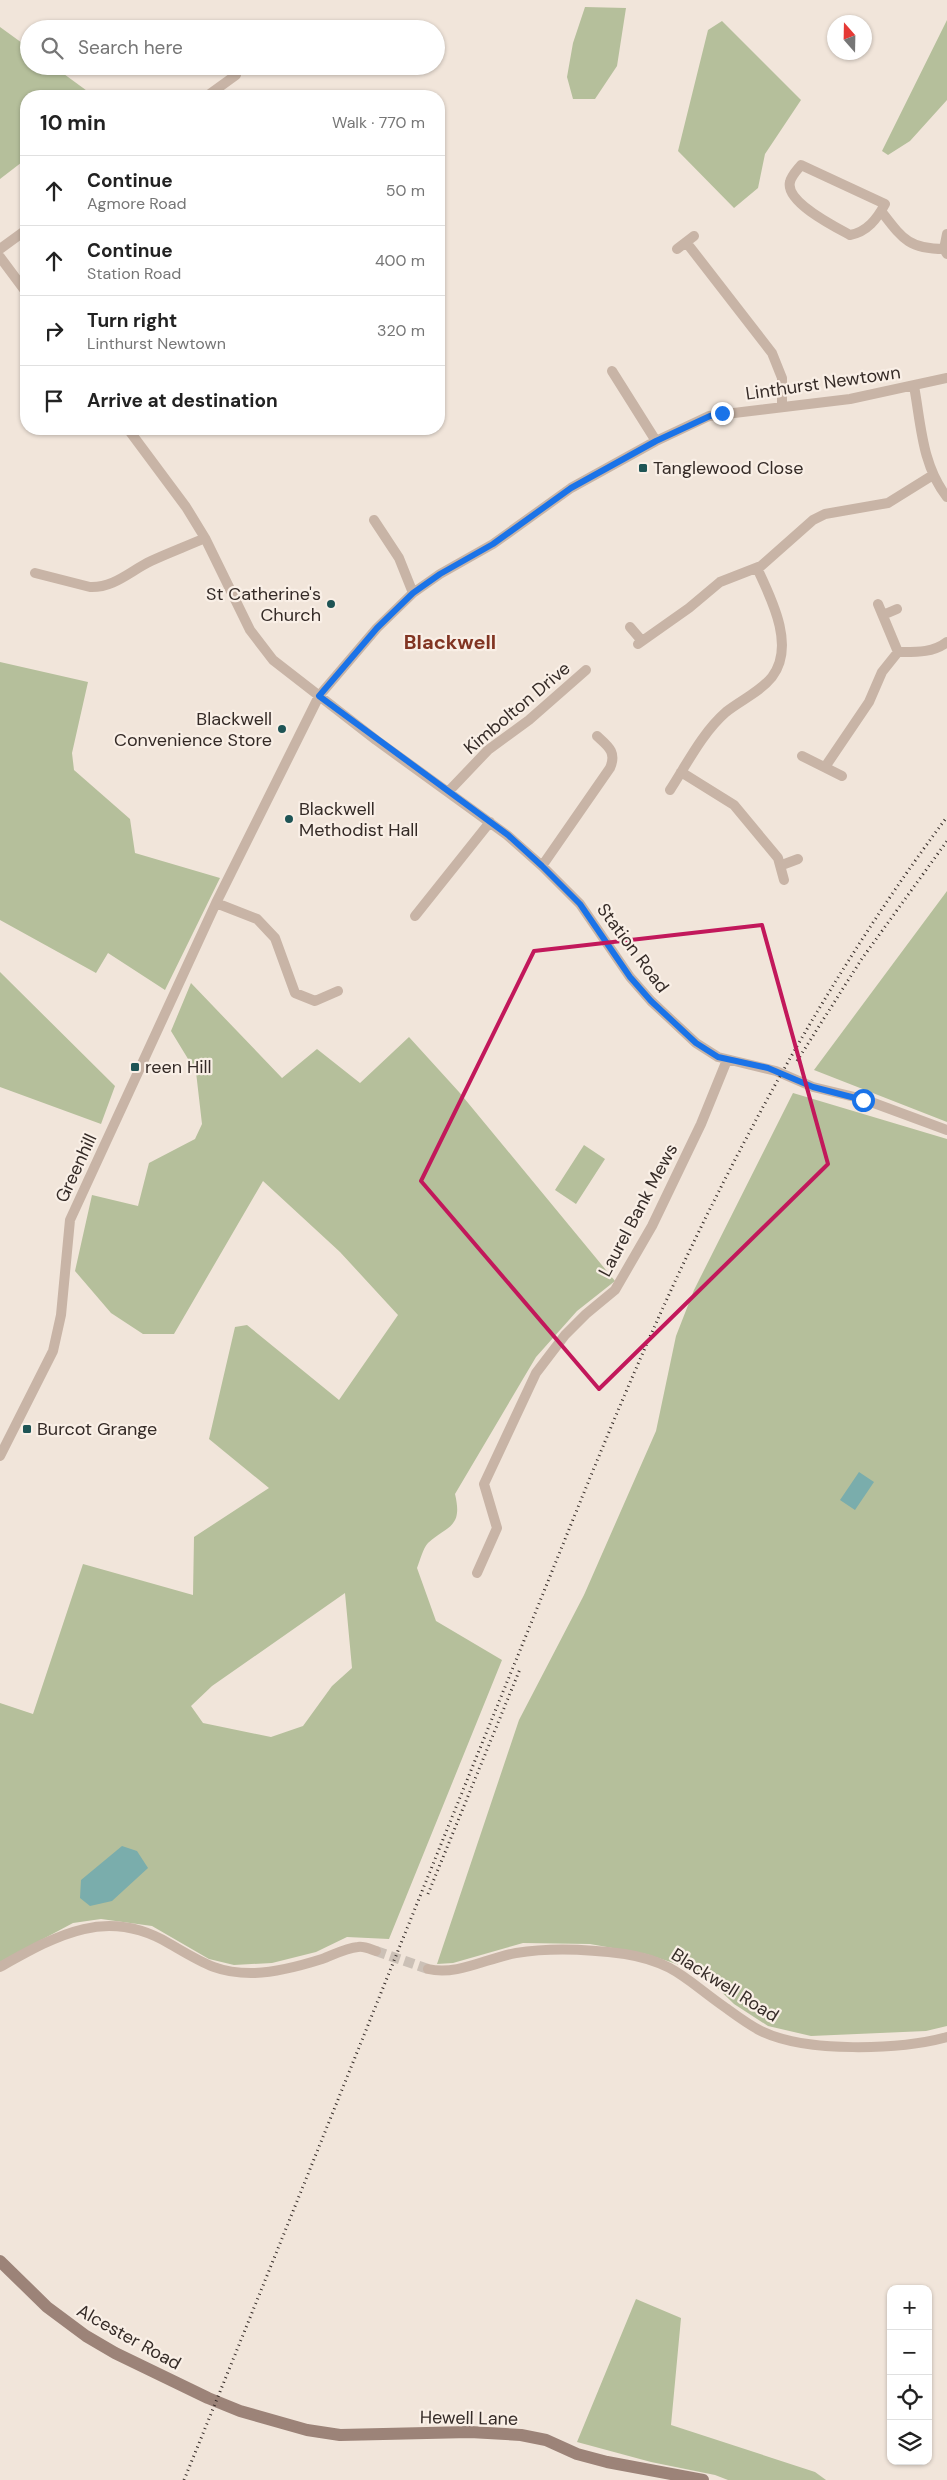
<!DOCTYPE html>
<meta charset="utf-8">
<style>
body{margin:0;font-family:"DM Sans",sans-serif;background:#f6f6f6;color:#222}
.controls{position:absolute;right:15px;bottom:15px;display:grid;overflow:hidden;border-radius:10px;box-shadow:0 1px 4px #0004}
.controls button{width:45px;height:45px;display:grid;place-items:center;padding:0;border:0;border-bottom:1px solid #e0e0e0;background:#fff;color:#222;font:25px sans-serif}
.compass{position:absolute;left:827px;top:15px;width:45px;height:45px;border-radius:50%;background:#fff;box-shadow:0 1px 4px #0004;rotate:340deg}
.stop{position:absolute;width:15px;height:15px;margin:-11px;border:4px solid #1a73e8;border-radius:50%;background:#fff}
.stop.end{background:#1a73e8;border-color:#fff;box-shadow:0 1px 5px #0008}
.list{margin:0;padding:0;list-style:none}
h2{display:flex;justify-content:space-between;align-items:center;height:65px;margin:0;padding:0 20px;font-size:21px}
h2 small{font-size:16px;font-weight:400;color:#767676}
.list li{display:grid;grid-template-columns:32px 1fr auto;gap:15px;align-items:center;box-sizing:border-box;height:70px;padding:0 20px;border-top:1px solid #e0e0e0}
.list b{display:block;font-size:19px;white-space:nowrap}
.list p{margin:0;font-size:16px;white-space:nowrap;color:#767676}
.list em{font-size:16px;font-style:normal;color:#767676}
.icon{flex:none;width:28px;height:28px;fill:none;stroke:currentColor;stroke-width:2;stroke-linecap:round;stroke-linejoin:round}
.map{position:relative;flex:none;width:947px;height:2480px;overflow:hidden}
.search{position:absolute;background:#fff;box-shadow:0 1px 4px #0004;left:20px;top:20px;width:425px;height:55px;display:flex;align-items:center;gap:12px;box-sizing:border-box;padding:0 18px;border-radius:28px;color:#767676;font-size:19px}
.panel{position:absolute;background:#fff;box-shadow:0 1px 4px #0004;left:20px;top:90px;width:425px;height:345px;border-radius:20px}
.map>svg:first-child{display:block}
</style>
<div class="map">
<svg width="947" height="2480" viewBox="0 0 947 2480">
<rect width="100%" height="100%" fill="#f1e5da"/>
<!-- green -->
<path fill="#b5bf9b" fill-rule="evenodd" d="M585,7l41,1 -9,58 -22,33h-22l-6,-22 6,-34z
M947,20v80l-37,41 -22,14 -6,-4z
M722,21l79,79 -36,54 -7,34 -24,20 -56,-57 30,-121z
M0,27l29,21v18h24l41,30h-68v63l-26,20z
M0,662l88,20 -16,71 2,17 56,49 5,34 85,25 -55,112 -57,-37 -12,20 -96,-53z
M947,891v231l-133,-52z
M0,972l115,114 -14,38 -101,-37z
M191,983l91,95 35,-29 43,34 49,-46 50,55 156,189 -38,30 -41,46 -81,137c8,34 -7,31 -27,49 -5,5 -8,18 -11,25l19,53 66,39 -113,279 -42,-2 -31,15 -44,11 -38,2 -25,-6 -57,-33 -51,-7 -28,4 -73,39v-259l33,11 50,-150 110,31 1,-58 75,-49 -60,-49 26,-112 12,-2 92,75 59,-85 -58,-63 -77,-71 -89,153h-31l-32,-21 -36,-42 17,-76 46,11 11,-43 46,-24 7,-15 -6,-52 -25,-41zM345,1593l7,75 -20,18 -29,40 -32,11 -68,-14 -12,-17 21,-20z
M793,1093l154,46v887l-21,5 -115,5 -43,-10 -34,-22 -33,-32 -55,-18 -56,-10 -67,-1 -70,20 -16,1 82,-244 65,-125 72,-164 20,-95 18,-46z
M584,1145l21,14 -29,45 -21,-14z
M636,2299l45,19 -10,107 144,47 11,8h-98l-13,-5 -64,-13 -74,-20z"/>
<!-- water -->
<path fill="#7aadac" d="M859,1472l15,10 -19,28 -15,-10z
M122,1846l15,5 11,17 -36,33 -22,5 -10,-8 1,-18z"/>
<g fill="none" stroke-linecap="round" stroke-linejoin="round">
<!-- minor-tunnel -->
<path stroke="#cbc0b6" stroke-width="10" stroke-dasharray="10 5" stroke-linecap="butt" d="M376,1951l52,18"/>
<!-- minor -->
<path stroke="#c8b4a6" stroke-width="10" d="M207,96l29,-21
M801,165l84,39c-8,15 -18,28 -35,31 -15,-8 -65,-33 -60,-53 1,-6 7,-12 11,-17z
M881,211c21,27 27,38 63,38
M947,234l-3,15 3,5
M686,242l86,111 10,25v29
M0,249l26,-19
M677,249l17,-13
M0,257l26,35
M612,371l44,70
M914,386c7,38 8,80 33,111
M128,429l58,78 19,31 45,92 23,30 103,80 131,95 35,31 38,38 50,73 21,24 45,42 22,14 58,14 37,16 50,12 84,31
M374,520l25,38 14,35
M35,573l55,14c24,1 40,-16 61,-26 17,-8 36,-15 54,-23
M878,604l20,48
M883,615l14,-6
M630,627l12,14
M638,644l51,-36 31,-26 41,-16 52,-46 12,-6 63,-11 45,-28
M802,756l40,20
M825,767l44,-65 13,-30 16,-20c17,0 35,1 49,-10
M681,772l53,33 44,53 6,22
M670,790c17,-26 32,-57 56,-78 15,-12 34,-20 46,-35 24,-31 -1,-79 -15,-109
M448,792l40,-42 41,-30 57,-50
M782,865l16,-6
M542,866l68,-98c7,-16 -2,-22 -13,-32
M216,903l41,16 18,19 20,55 20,8 23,-10
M415,916l75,-94
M0,1456l53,-105 8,-36 9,-95 146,-317 103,-207 58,-68 36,-35 27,-19 53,-30 78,-56 85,-47 53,-25 141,-17 97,-21
M477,1573l20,-45 -13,-44 52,-111 29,-38 21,-21 29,-24 37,-64 49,-102 26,-64
M0,1967c57,-32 107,-61 170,-23 31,18 48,30 85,29 23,-1 45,-7 67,-14 11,-4 24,-11 36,-12 6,-1 12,2 18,4
M428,1969c29,7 59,-11 88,-16 36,-6 72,-4 109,1 50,8 62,27 101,54 11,8 23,17 35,23 45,22 138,19 186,6"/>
<!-- secondary -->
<path stroke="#9c8378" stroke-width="12" d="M0,2261l47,46 39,29 29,17 93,45 32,13 67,19 33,5 130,-3 51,3 25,5 31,14 30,8 96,18"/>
<!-- rail -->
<path stroke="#352b27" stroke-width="3" stroke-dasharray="1 4" stroke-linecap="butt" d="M797,1061l64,-101 86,-119
M428,1894l92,-225
M184,2480c114,-279 225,-559 339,-837 59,-145 116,-292 186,-432 68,-137 146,-271 238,-394"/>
</g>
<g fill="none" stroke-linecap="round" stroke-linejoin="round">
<!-- route -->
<path stroke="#1a73e8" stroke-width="6" d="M722,413l-12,3 -54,25 -85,47 -78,56 -53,30 -27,19 -36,35 -58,68 189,139 34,31 38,38 50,73 21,24 45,42 22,14 50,11 45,19 50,13"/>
</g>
<!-- marked area -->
<path fill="none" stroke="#c2185b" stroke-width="4" stroke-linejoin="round" d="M762,925l66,239 -229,225 -178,-208 113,-230z"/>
<!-- markers -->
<g fill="#1e5455" stroke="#f9efe6" stroke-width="2">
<rect x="638" y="463" width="10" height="10" rx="2.5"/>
<circle cx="331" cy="604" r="5"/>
<circle cx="282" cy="729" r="5"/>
<circle cx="289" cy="819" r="5"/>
<rect x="130" y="1062" width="10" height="10" rx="2.5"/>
<rect x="22" y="1424" width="10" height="10" rx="2.5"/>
</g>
<g text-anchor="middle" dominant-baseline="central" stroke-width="4.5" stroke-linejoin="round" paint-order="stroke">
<!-- street labels -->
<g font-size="18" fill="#352b27" stroke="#f9efe6">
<text transform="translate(823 383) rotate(-8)">Linthurst Newtown</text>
<text transform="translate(517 708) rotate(-40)">Kimbolton Drive</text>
<text transform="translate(633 948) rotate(53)">Station Road</text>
<text transform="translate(76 1168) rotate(-65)">Greenhill</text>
<text transform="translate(638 1210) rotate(-62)">Laurel Bank Mews</text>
<text transform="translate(725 1985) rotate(32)">Blackwell Road</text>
<text transform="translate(129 2337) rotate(29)">Alcester Road</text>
<text transform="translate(469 2418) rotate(1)">Hewell Lane</text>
</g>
<!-- poi labels -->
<g font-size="18" fill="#352b27" stroke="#f9efe6" text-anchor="start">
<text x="653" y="468">Tanglewood Close</text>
<text x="321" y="594" text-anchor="end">St Catherine's<tspan x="321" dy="21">Church</tspan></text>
<text x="272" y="719" text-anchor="end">Blackwell<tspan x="272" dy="21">Convenience Store</tspan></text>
<text x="299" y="809">Blackwell<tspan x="299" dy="21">Methodist Hall</tspan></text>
<text x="145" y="1067">reen Hill</text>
<text x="37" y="1429">Burcot Grange</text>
</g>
<!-- quarter labels -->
<g font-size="20" font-weight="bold" fill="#813422" stroke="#f9efe6">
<text x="450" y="642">Blackwell</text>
</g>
</g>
</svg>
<div class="controls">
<button>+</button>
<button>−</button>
<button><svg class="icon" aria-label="locate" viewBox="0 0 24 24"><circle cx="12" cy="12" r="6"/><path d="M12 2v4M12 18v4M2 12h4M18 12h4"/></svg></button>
<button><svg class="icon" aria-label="layers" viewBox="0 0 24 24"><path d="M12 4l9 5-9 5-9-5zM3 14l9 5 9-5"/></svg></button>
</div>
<svg class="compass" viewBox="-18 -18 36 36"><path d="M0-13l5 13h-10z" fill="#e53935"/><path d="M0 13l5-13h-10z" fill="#767676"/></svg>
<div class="stop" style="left:863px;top:1100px"></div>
<div class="stop end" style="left:722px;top:413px"></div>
<div class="search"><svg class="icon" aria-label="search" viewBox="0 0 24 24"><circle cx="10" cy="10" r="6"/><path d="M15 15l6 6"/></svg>Search here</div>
<section class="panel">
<h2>10 min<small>Walk · 770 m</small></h2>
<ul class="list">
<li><svg class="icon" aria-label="ahead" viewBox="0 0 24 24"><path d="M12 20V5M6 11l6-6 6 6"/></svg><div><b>Continue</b><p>Agmore Road</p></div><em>50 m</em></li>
<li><svg class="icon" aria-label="ahead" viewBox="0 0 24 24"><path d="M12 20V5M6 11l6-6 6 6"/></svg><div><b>Continue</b><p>Station Road</p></div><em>400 m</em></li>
<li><svg class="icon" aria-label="right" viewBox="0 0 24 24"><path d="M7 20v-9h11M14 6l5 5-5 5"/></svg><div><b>Turn right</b><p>Linthurst Newtown</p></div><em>320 m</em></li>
<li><svg class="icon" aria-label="arrive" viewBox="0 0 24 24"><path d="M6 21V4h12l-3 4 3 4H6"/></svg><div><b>Arrive at destination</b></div></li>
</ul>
</section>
</div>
